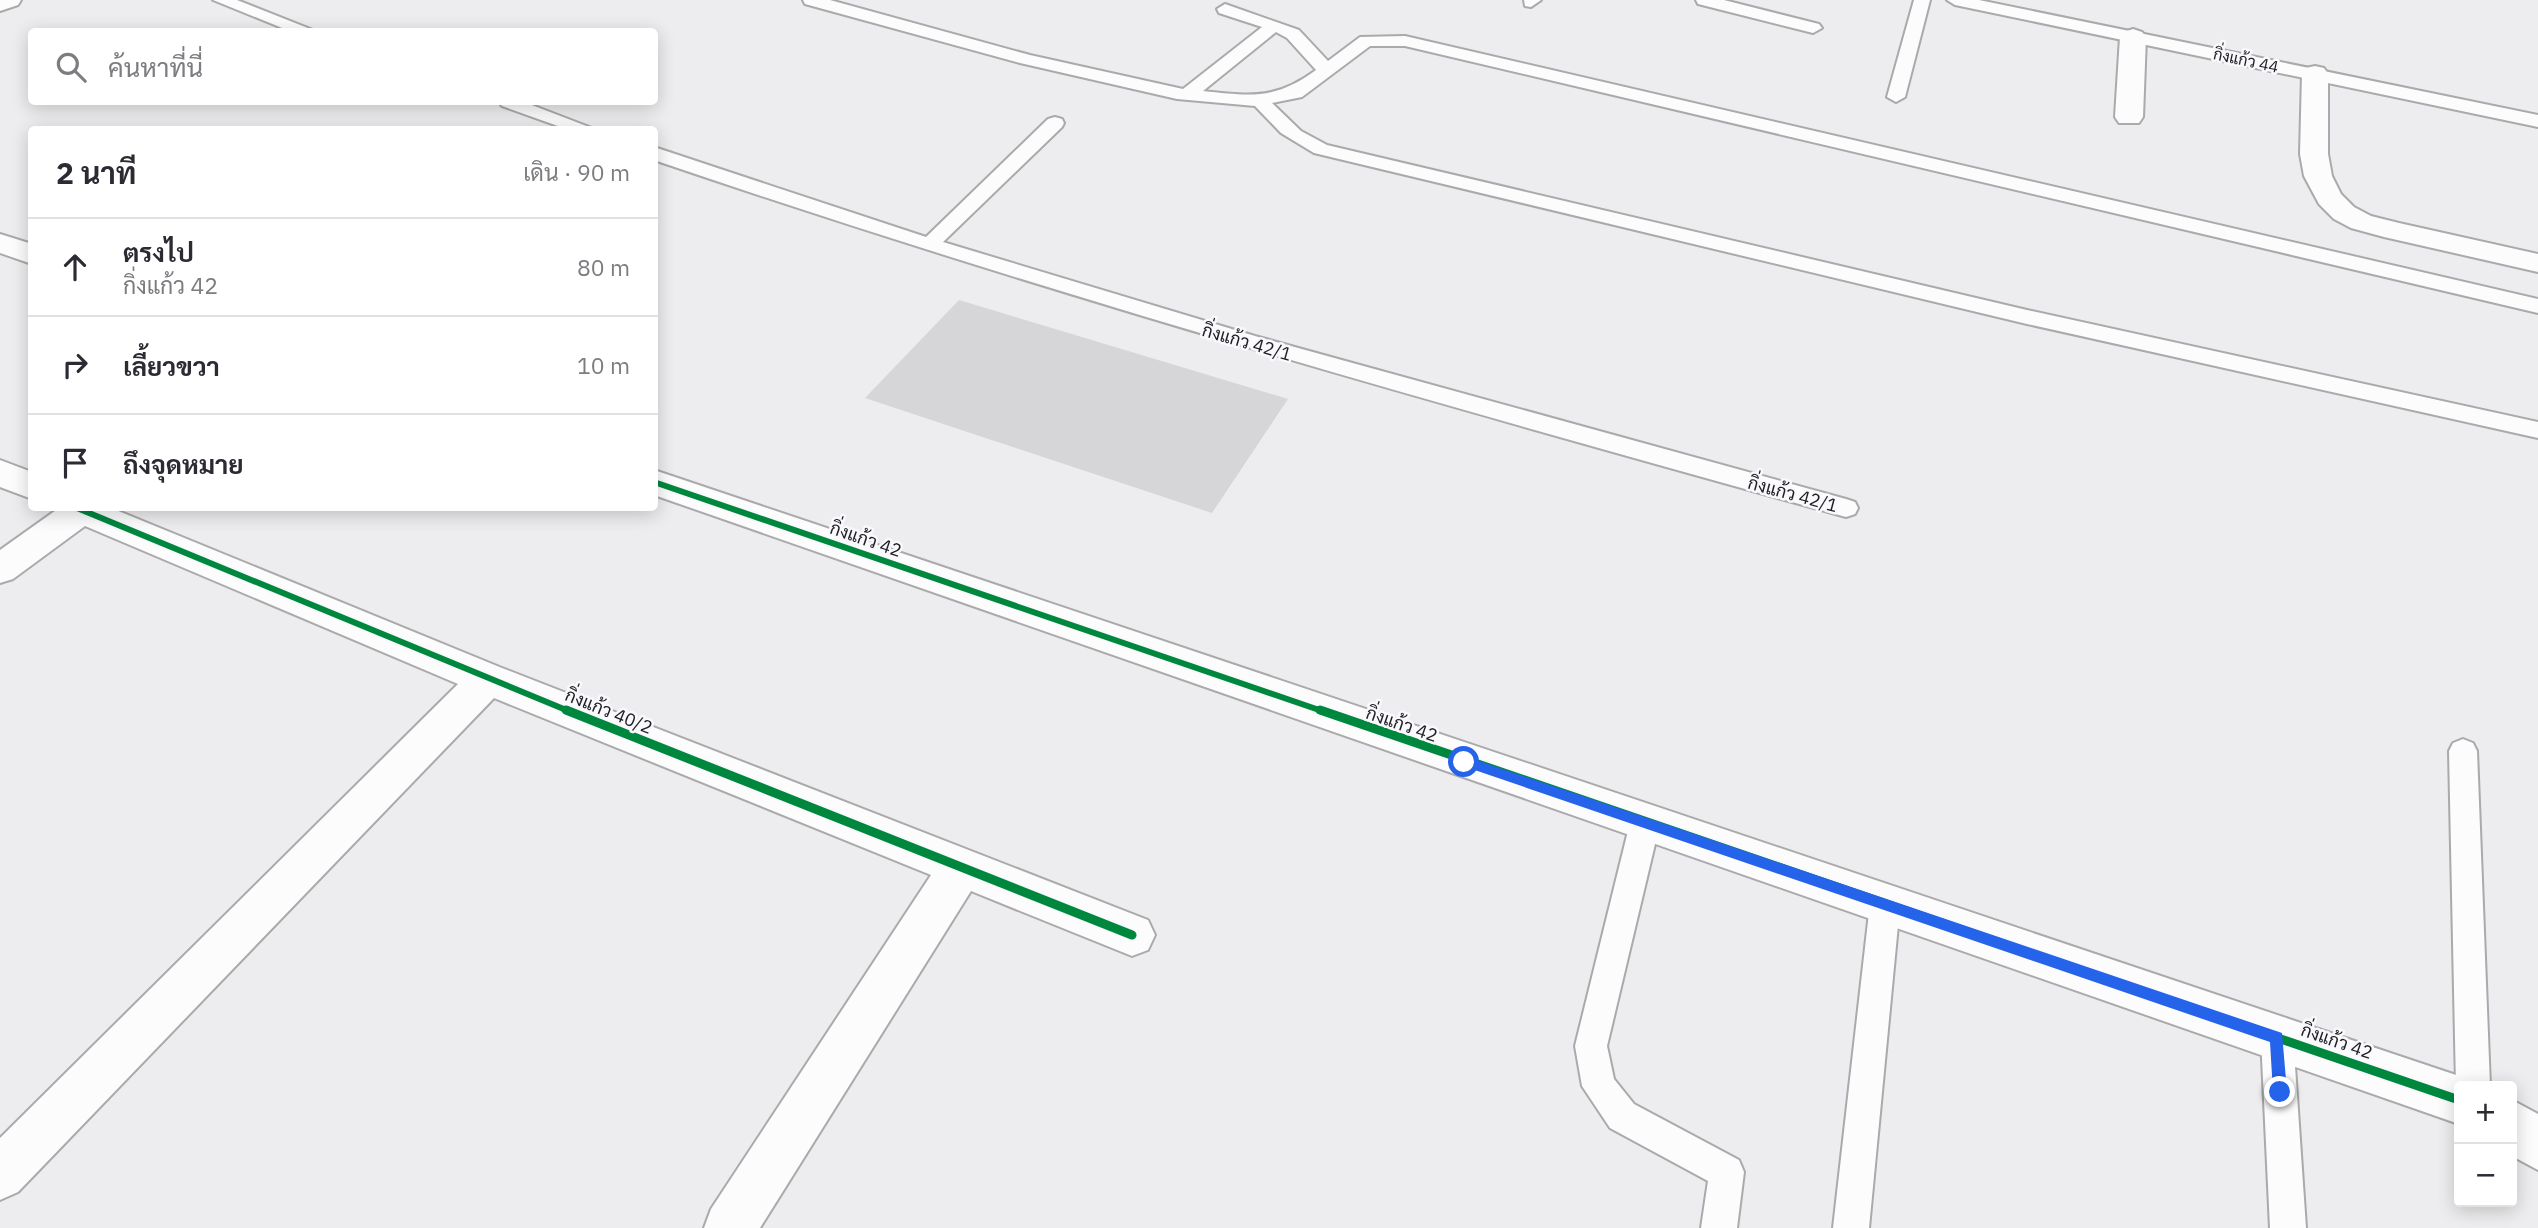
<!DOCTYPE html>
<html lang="th">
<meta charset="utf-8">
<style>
body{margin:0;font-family:"IBM Plex Sans",Sarabun,sans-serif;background:#f7f7f7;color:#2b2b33}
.controls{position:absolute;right:21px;bottom:21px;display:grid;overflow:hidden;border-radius:7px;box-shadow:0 4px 18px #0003}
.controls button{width:63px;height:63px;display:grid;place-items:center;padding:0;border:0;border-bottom:2px solid #e1e1e2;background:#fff;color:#2b2b33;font:35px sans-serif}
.stop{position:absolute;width:21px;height:21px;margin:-16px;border:5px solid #2563eb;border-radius:50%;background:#fff}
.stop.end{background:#2563eb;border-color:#fff;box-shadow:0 2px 7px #0008}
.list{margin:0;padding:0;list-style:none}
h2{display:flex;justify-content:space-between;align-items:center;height:91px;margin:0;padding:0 28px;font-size:30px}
h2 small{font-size:23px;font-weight:400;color:#7c7c81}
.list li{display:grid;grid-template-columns:46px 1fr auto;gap:21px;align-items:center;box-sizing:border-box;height:98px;padding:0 28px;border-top:2px solid #e1e1e2}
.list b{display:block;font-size:26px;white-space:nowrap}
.list p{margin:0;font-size:23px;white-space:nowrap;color:#7c7c81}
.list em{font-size:23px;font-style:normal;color:#7c7c81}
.icon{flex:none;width:38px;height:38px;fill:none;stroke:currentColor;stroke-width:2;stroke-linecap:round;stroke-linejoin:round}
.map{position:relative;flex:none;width:2538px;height:1228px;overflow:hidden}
.search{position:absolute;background:#fff;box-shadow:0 4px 18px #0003;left:28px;top:28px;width:630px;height:77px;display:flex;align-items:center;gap:18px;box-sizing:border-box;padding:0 24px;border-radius:7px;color:#7c7c81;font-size:26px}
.panel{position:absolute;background:#fff;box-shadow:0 4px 18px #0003;left:28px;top:126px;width:630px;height:385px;border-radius:7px}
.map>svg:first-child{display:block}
</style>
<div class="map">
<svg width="2538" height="1228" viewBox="0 0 2538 1228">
<rect width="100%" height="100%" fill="#edecee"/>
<!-- building -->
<path fill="#d6d5d7" d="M959,300l329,99 -76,114 -347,-115z"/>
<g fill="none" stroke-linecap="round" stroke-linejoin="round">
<defs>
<path id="service" d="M213,0h24l81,32h-26z
M803,0h27l200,55 153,34 79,-62 -43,-14 -2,-4 8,-5 74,26 29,31 32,-24 45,-1 1133,263v14l-1133,-267h-35l-68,51 -30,6 29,28 26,14 700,165 511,112v16l-511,-114 -713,-171 -33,-20 -26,-27 -78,-7 -157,-36 -215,-59zM1276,32l11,6 29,32c-41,30 -64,26 -113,21z
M1524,0h17l-10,7 -6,-1z
M1696,0h28l95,24 3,4 -9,5 -115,-29z
M1914,0h16l-25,97 -9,5 -9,-5z
M1947,0h32l559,115v12l-583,-122z
M499,102h25l73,28h-28l-67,-24z
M1055,117l7,2 2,4 -2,4 -119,115 312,94 591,163 9,3 3,6 -3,6 -9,3c-400,-111 -799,-223 -1192,-357v-13l272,90 122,-118z
M2463,739l10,4 4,8 13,335h-31v7l-3,-7 -7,-335 4,-8z
M1645,810l10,4 5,9 -53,223 7,33 20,25 105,56 5,12 -7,56h-36l7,-47 -98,-53 -28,-42 -7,-40 55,-223 5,-9z
M1885,890l11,4 4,10 -31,324h-36l37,-324 4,-10z
M2277,1021l12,5 4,11 13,191h-36l-9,-191 4,-11z"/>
<path id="minor" d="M2133,29l9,3 4,5 -3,80 -4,6h-20l-4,-6 5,-80 4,-5z
M2315,66l9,2 4,6v80l4,22 9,18 13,13 17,9 28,7 139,31v18l-154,-35 -33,-9 -17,-9 -15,-15 -15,-28 -4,-22 2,-80 4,-6z
M0,234l32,10v20l-32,-11z
M0,460l32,12v27l-32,-12z
M654,470l1805,606 19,10h-19v38l-1805,-629z
M59,508h52l391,160 646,252 7,15 -7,15 -16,6 -161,-65 -211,337h-56l7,-19 220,-334 -437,-177 -476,494 -18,8v-62l458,-454 -373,-158 -72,53 -13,4v-33z
M2512,1100l26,14v56l-26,-14z"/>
<path id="primary" d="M0,0h21l-3,5 -18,6z"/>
</defs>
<!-- service casing -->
<use href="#service" stroke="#aaa9ab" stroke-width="4"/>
<!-- minor casing -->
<use href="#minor" stroke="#aaa9ab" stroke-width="4"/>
<!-- primary casing -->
<use href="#primary" stroke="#aaa9ab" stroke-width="4"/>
<!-- service -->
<use href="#service" fill="#fcfcfc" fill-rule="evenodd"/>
<!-- minor -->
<use href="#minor" fill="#fcfcfc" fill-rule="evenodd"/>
<!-- primary -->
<use href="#primary" fill="#fcfcfc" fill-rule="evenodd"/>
<defs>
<path id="cycleway-far1" d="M654,482l671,230
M77,508l494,204"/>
<path id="cycleway" d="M566,710l566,225
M1320,710l1139,390"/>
</defs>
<!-- cycleway-far1 casing -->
<use href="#cycleway-far1" stroke="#f9f8fd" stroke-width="10"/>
<!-- cycleway casing -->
<use href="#cycleway" stroke="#f9f8fd" stroke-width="13"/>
<!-- cycleway-far1 -->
<use href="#cycleway-far1" stroke="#00873e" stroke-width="6"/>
<!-- cycleway -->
<use href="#cycleway" stroke="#00873e" stroke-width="9"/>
</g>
<!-- route -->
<path fill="#2563eb" d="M1464,756l818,277 5,59 -7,7 -7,-7 -3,-50 -810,-277 -2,-3z"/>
<g text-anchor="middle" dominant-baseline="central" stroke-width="5" stroke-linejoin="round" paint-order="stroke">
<!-- far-street labels -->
<g font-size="16" fill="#1e1d1f" stroke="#f9f8fd">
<text transform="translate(2246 60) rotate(12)">กิ่งแก้ว 44</text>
</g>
<!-- street labels -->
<g font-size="18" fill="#1e1d1f" stroke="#f9f8fd">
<text transform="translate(1247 342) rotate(16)">กิ่งแก้ว 42/1</text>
<text transform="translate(1793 494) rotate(15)">กิ่งแก้ว 42/1</text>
<text transform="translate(866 539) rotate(19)">กิ่งแก้ว 42</text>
<text transform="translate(609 711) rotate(22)">กิ่งแก้ว 40/2</text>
<text transform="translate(1402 724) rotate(19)">กิ่งแก้ว 42</text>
<text transform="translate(2337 1041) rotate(19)">กิ่งแก้ว 42</text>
</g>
</g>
</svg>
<div class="controls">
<button>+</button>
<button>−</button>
</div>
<div class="stop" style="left:1464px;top:762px"></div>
<div class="stop end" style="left:2280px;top:1092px"></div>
<div class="search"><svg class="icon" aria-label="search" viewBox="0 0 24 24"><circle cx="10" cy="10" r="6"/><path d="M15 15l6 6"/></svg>ค้นหาที่นี่</div>
<section class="panel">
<h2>2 นาที<small>เดิน · 90 m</small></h2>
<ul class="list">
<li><svg class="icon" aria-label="ahead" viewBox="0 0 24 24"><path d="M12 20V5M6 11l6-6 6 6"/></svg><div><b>ตรงไป</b><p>กิ่งแก้ว 42</p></div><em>80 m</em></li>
<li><svg class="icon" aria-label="right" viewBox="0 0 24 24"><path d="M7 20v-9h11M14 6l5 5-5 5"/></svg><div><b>เลี้ยวขวา</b></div><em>10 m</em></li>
<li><svg class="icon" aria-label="arrive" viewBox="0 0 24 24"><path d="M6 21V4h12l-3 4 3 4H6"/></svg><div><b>ถึงจุดหมาย</b></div></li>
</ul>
</section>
</div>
